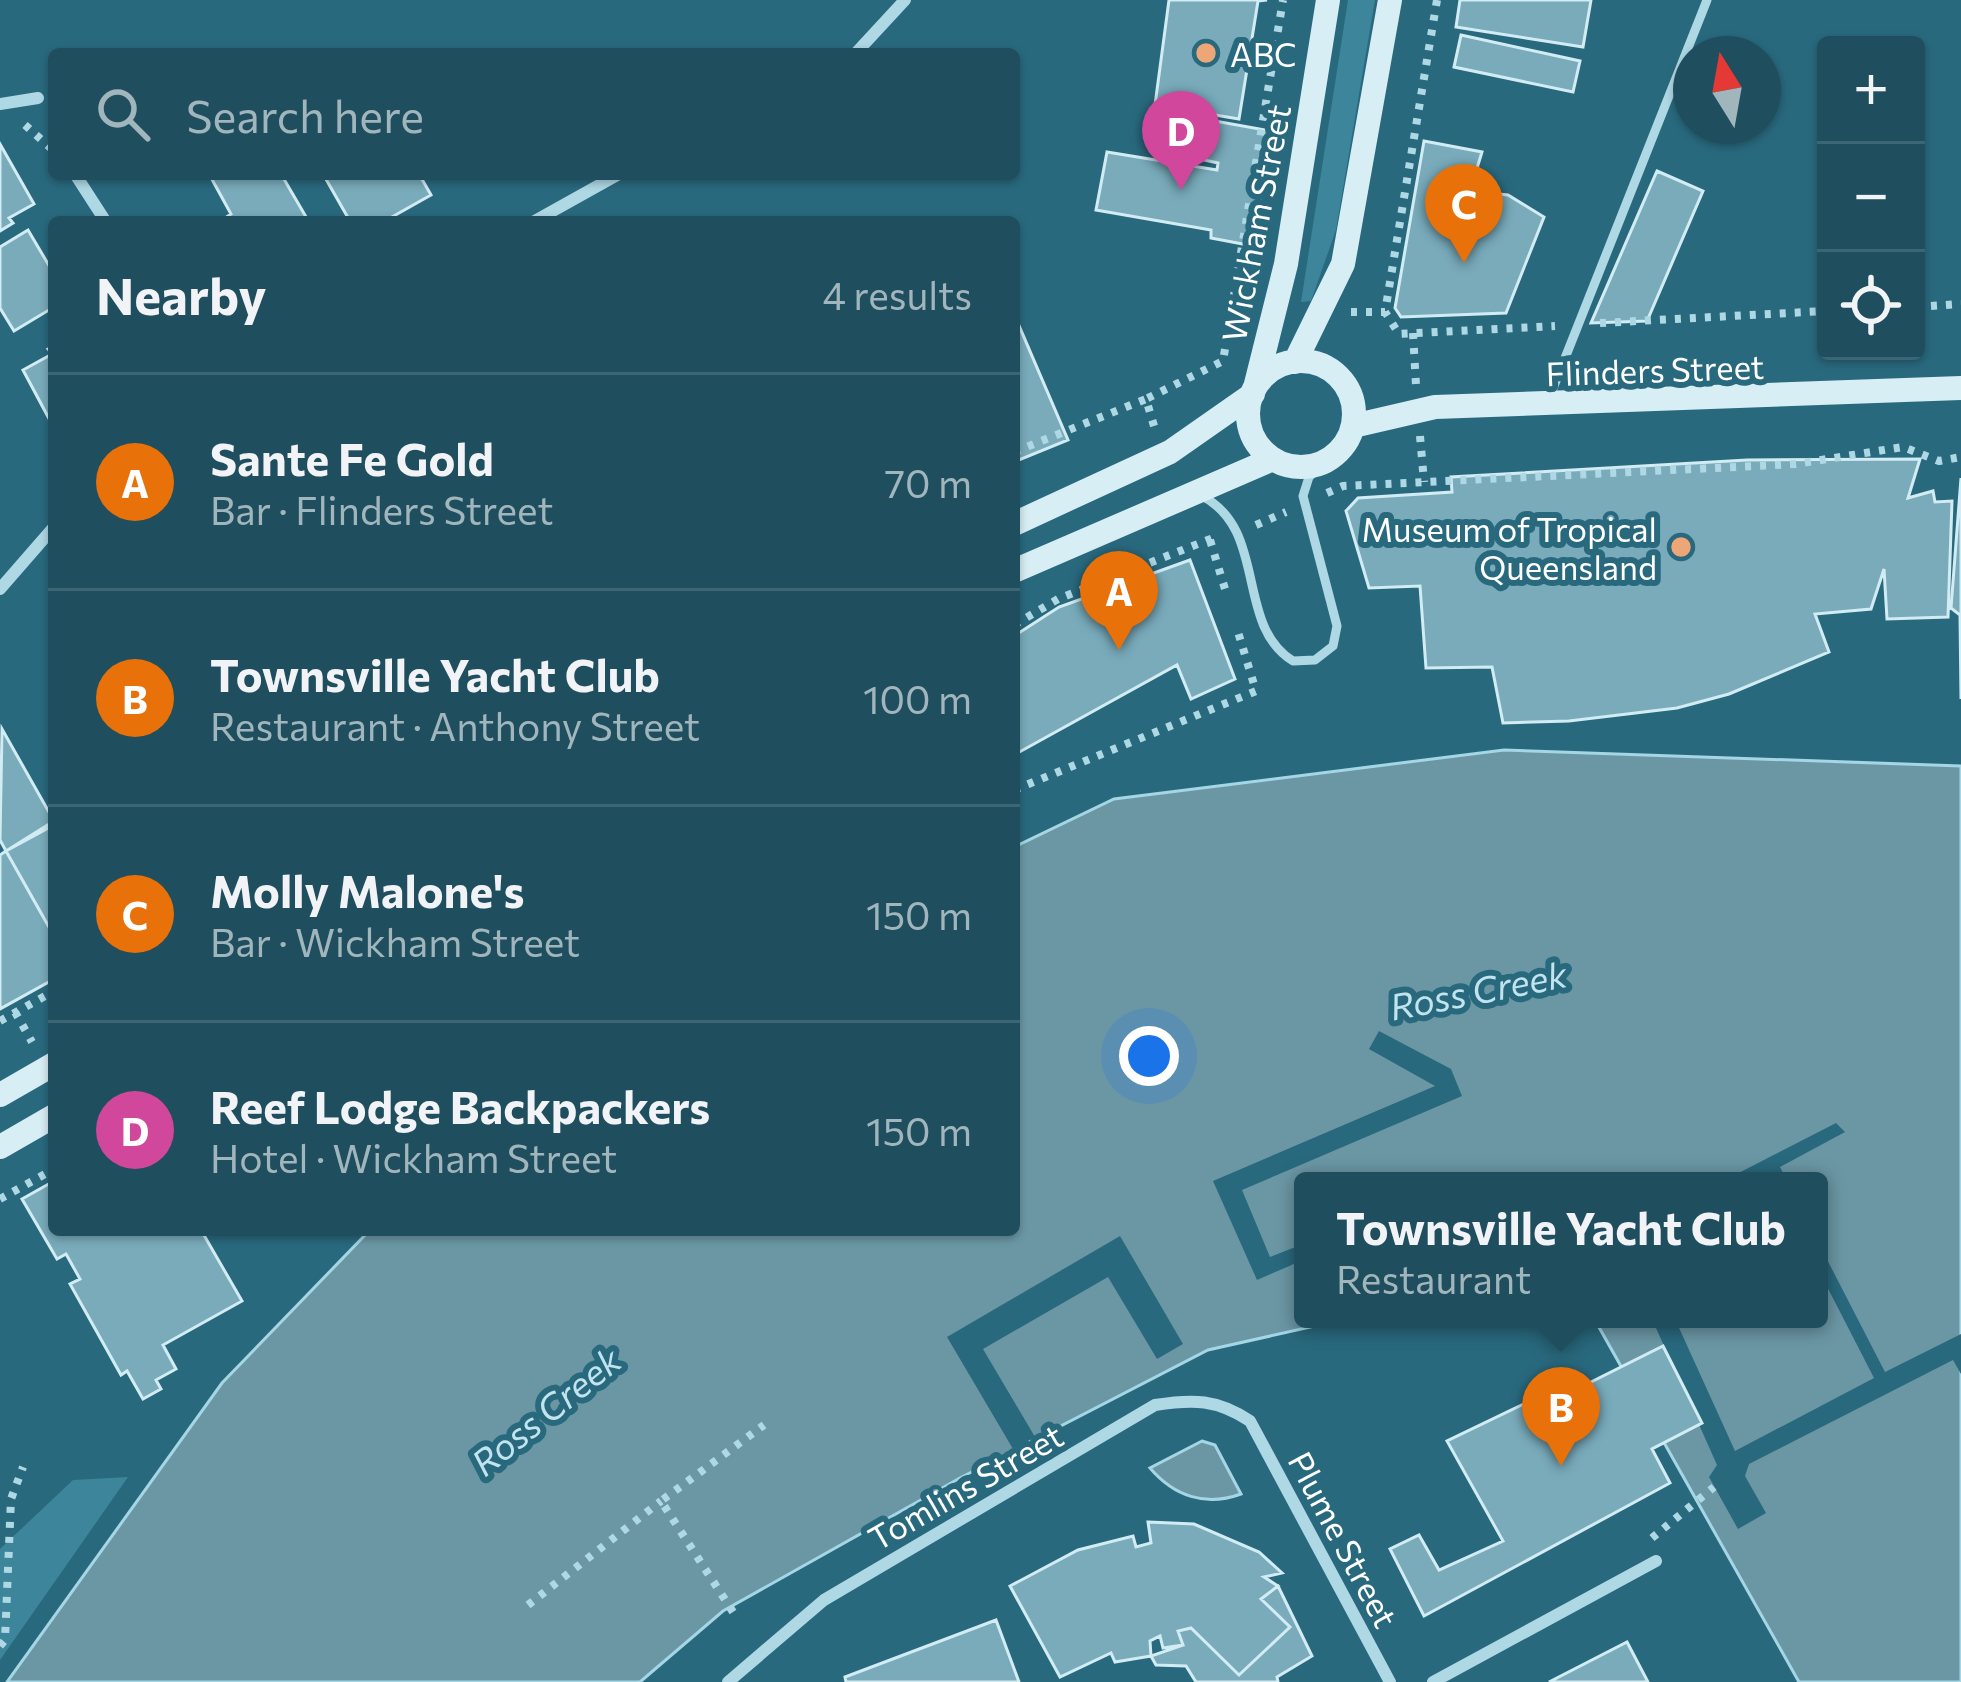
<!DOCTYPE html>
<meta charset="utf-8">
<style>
body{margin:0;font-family:Commissioner,sans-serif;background:#2c5967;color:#f1f3f6}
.controls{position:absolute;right:36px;top:36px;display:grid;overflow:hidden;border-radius:12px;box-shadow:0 3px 9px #0004}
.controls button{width:108px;height:108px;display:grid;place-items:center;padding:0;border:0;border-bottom:3px solid #3c6673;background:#1f4f5e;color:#f1f3f6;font:60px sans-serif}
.compass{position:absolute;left:1673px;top:36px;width:108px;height:108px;border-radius:50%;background:#1f4f5e;box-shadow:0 3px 9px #0004;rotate:349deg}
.you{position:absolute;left:1149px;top:1056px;width:42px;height:42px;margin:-30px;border:9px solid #fff;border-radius:50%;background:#1a73e8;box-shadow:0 0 0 18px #1a73e833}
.badge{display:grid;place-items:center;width:78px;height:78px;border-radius:50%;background:#eca677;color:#fff;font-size:39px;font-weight:700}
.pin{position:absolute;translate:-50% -99px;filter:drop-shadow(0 3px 6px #0008)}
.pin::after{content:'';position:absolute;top:63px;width:42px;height:36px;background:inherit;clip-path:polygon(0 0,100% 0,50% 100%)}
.popup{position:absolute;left:1294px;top:1172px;width:534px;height:156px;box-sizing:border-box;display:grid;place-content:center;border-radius:12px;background:#1f4f5e;filter:drop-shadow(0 3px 9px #0005);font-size:39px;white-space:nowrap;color:#a1b5bc}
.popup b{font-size:45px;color:#f1f3f6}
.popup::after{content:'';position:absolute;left:50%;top:100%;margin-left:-24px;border:24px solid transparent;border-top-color:#1f4f5e}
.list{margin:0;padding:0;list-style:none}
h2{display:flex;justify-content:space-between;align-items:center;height:156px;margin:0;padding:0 48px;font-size:51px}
h2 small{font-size:39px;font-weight:400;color:#a1b5bc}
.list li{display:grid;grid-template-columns:78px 1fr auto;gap:36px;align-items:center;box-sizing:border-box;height:216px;padding:0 48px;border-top:3px solid #3c6673}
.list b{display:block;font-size:45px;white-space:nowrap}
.list p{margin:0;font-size:39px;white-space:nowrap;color:#a1b5bc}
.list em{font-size:39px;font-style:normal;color:#a1b5bc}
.icon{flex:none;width:66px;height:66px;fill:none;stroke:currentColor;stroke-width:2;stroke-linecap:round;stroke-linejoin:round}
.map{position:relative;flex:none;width:1961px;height:1682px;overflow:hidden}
.search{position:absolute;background:#1f4f5e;box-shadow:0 3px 9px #0004;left:48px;top:48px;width:972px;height:132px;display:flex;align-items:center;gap:30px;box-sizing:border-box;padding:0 42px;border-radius:12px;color:#a1b5bc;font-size:45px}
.panel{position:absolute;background:#1f4f5e;box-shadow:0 3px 9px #0004;left:48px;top:216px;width:972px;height:1020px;border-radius:12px}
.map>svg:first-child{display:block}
</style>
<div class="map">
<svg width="1961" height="1682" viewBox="0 0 1961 1682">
<rect width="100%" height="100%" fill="#29697e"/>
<!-- green -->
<path fill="#3d859b" d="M1348,0h27l-39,230 -25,71 -10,1z
M128,1477l-128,183v-111l73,-69z"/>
<!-- water -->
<path fill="#6b97a5" stroke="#a4d6e5" stroke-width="3" d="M1504,750l457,16v916h-162l-203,-360 -31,-3h254v-138h-516v138h43l-138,31 -248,128 -237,133 -83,71h-633l215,-299 148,-153h644v-383l100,-48z
M1202,1441l13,4 26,49c-36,13 -67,2 -91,-26z"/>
<!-- pier -->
<path fill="#29697e" d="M1379,1031l72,38 11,27 -220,94 28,67 33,-13v16l-46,20 -44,-99 222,-95 -66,-37z
M1836,1123l9,9 -65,35 7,14h-15l-5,-9 -18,9h-26z
M1120,1236l63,108 -26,15 -49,-82 -125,72 52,88 -22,12 -66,-112z
M1819,1244l66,128 76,-38v40l-8,-14 -204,104 -4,12 21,37 -28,16 -29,-52 8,-12 -65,-146h23l60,132 139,-73 -55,-107z"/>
<!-- building -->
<path fill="#79abbb" stroke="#d2ecf4" stroke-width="3" d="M1267,0l-9,1 -19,118 -84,-14 14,-105z
M1460,0h131l-8,47 -127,-20z
M1461,35l119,26 -7,31 -119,-25z
M1176,114l95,17 -18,115 -42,-8v-8l-115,-20 11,-58 110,18 1,-7 -50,-11z
M1424,141l58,11 -12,39 38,4 36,22 -38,96 -105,4 -6,-9z
M0,144l34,60 -25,14 4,5 -13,8z
M1657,171l46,20 -56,130 -56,2z
M209,174h72l28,48h-90l12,-8z
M323,174h96l12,21 -48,27h-40l4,-6z
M28,230l26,44v33l-40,24 -14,-23v-61z
M1014,314l54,126 -54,22z
M54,346v82l-31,-58 29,-16 -4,-5z
M1920,459l-12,39 25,-7 2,11 17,-1 -4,116 -61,2 -3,-50 -13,40 -56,5 14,38 -100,42 -52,14 -108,13 -66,2 -11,-56 -66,1 -6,-82 -51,2 -23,-77 12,-13 94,-6 -1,-15 296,-17z
M1961,478v221l-1,-84 -9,-7z
M1190,560l45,119 -44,20 -14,-34 -163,90v-119l45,-29z
M2,729l52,92 -48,30 -6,-11z
M54,825v111l-48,-85z
M6,851l48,85v43l-54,30v-154z
M54,1181v49h147l41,71 -79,44 13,24 -20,11 5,9 -18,10 -16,-28 -6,4 -51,-91 10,-5 -14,-25 -9,5 -35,-60z
M1663,1346l39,77 -50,26 18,34 -246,133 -34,-67 29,-14 20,35 64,-29 -56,-100 122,-59 4,9z
M1148,1522l46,2 65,28 23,21 -18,4 14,9 -17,13 29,28 -51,48 -48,-47 -13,3 5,14 -20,3 -3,-12 -10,5 1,15 -36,6 -4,-9 -51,24 -50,-91 68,-36 55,-14 3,11 15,-4z
M1278,1586l34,70 -35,21 1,5h-82l-10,-16 -30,-1 -5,-9 32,-11 -5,-14 13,-3 48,47 51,-48 -29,-28z
M996,1620l23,62h-173l-1,-5z
M1627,1642l21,40h-99z"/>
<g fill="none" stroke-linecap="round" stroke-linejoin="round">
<!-- path -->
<path stroke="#afd8e5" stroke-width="8" stroke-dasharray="6 9" stroke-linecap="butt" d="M1437,0l-52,312 14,22 156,-8
M25,125l29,26
M1916,307l45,-3
M1351,312h34
M1231,313l52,-313
M1600,323l226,-12
M1413,333l3,52
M1154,426l-8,-27 77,-38 8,-48h15
M1420,436l4,46
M1014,452l132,-53
M1327,493l16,-7 453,-22 107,-17 36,14 22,-4
M1256,525l30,-13
M1210,540l15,49
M1014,625l44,-26 155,-61
M1014,790l242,-99 -18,-59
M15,1012l17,30
M0,1021l54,-30
M0,1199l54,-30
M1652,1538l62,-51
M528,1605l133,-104
M733,1612l-72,-111 103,-76
M0,1646l5,-6 6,-141 12,-32"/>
<!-- lane -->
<path stroke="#afd8e5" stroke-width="9" d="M1548,401l159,-401
M1200,495c69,33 34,130 93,166l22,-1 18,-14 4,-20 -34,-130 6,-19 18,-17"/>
<!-- street -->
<path stroke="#afd8e5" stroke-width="12" d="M855,54l50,-54
M0,104l38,-6
M75,174l31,48
M533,222l86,-48
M0,589l54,-62
M728,1682l96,-82 331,-195c38,-6 62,-6 95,16l140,261
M1433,1682l223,-121"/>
<!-- secondary -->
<path stroke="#d8eef5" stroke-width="24" d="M1248 414a53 53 0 1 1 106 0a53 53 0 1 1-106 0Z
M1295,362l48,-98 47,-264
M1255,388l31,-124 42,-264
M1353,426l82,-19 526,-19
M1014,524l156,-72 83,-58
M1014,571l259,-112
M0,1095l54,-31
M0,1147l54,-31"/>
</g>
<!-- markers -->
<g fill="#eca677" stroke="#29697e" stroke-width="4.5">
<circle cx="1206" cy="53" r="12"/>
<circle cx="1681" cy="547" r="12"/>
</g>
<g text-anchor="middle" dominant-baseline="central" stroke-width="12" stroke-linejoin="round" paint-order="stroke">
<!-- poi labels -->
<g font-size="33" fill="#fff" stroke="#29697e" text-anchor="start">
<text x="1230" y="53">ABC</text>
<text x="1657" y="528" text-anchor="end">Museum of Tropical<tspan x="1657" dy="38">Queensland</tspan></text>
</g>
<!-- street labels -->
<g font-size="33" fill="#fff" stroke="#29697e">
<text transform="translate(1255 223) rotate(-79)">Wickham Street</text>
<text transform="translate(1655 369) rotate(-2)">Flinders Street</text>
<text transform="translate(965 1486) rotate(-30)">Tomlins Street</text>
<text transform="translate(1344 1539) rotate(62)">Plume Street</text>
</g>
<!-- water labels -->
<g font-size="36" font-style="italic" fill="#c2e4ee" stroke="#29697e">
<text transform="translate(1478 989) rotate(-11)">Ross Creek</text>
<text transform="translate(545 1410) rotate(-39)">Ross Creek</text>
</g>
</g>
</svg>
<div class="controls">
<button>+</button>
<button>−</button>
<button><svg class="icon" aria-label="locate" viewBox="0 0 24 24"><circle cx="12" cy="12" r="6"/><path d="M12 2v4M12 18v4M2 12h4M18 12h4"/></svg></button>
</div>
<svg class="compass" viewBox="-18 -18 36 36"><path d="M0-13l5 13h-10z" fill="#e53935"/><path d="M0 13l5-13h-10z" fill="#a1b5bc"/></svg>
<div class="you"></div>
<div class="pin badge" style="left:1119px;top:650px;background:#e8710a">A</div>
<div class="pin badge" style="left:1561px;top:1466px;background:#e8710a">B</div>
<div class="popup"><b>Townsville Yacht Club</b>Restaurant</div>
<div class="pin badge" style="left:1464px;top:263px;background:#e8710a">C</div>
<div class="pin badge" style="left:1181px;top:190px;background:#d1479c">D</div>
<div class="search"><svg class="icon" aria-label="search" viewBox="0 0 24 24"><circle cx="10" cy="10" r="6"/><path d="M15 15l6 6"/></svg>Search here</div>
<section class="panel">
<h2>Nearby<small>4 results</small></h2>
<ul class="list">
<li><span class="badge" style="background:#e8710a">A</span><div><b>Sante Fe Gold</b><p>Bar · Flinders Street</p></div><em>70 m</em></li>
<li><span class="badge" style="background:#e8710a">B</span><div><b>Townsville Yacht Club</b><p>Restaurant · Anthony Street</p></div><em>100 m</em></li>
<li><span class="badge" style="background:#e8710a">C</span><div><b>Molly Malone's</b><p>Bar · Wickham Street</p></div><em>150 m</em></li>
<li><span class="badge" style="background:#d1479c">D</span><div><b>Reef Lodge Backpackers</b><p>Hotel · Wickham Street</p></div><em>150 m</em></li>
</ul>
</section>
</div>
